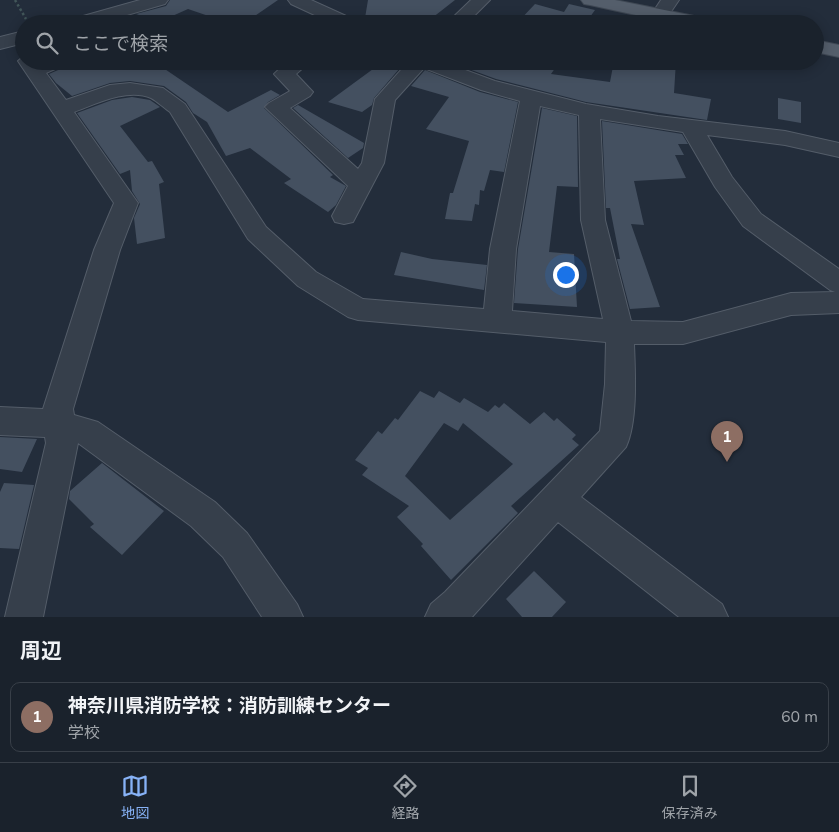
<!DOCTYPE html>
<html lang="ja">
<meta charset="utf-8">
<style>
body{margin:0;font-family:"Nunito Sans","Noto Sans JP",sans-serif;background:#232a34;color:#f1f3f6}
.you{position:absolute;left:565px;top:274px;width:18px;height:18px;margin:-12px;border:4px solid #fff;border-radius:50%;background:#1a73e8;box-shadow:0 0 0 8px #1a73e833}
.badge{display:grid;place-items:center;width:32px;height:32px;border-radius:50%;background:#87b2f6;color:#fff;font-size:16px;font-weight:700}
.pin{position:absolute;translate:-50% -41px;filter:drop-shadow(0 1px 2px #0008)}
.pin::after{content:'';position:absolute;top:26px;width:18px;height:15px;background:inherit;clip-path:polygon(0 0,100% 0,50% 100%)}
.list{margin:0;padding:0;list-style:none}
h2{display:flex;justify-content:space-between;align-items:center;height:65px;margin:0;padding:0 20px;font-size:21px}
h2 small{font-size:16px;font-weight:400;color:#9fa4a9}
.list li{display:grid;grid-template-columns:32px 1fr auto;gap:15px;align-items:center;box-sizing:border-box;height:70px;margin:0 10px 10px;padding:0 10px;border:1px solid #383f48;border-radius:10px}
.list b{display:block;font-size:19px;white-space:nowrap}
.list p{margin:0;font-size:16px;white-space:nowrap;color:#9fa4a9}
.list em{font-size:16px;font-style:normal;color:#9fa4a9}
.icon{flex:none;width:28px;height:28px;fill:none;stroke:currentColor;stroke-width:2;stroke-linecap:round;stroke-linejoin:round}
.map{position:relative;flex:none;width:839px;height:617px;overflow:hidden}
.search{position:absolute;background:#1a222c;box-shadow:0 2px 12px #0003;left:15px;right:15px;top:15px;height:55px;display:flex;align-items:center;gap:12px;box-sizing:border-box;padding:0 18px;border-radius:28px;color:#9fa4a9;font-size:19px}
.sheet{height:145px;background:#1a222c}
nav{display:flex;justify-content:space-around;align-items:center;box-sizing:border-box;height:70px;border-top:1px solid #383f48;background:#1a222c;font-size:14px;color:#9fa4a9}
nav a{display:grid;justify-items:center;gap:2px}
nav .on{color:#87b2f6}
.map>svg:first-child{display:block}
</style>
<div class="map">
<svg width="839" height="617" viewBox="0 0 839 617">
<rect width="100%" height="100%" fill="#232d3b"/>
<!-- building -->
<path fill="#445060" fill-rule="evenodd" d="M170,0h108l-35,24h-11l-44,-15 -29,13 -23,-8 30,-8z
M368,0h87l-23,18 13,3 -2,3h-58l-20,-6z
M535,4l29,8 5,-8 26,6 -10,14h-69z
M622,16l24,3 21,5h-47z
M69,61h9l10,8 10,-8h55l75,51 43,-22 9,5 -12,7 -4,6 69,67 -3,2 16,9 -10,19 -8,7 -44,-29 7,-4 -41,-31 -24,8 -19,-34 -14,-9 -7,-11 -22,-16 -34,-5 -20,2 -38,13 -16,-13 -7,-9 16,-7z
M384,61h22l-32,37 -2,7 -10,7 -34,-10z
M447,61h113l-9,13 59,8 4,-21h62l-2,32 37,6 -4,21 -121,-18 -90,-23z
M425,70l55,22 38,10 -14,70 -14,-2 -6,21 -4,-1 -1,15 -4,-1 -3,17 -27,-2 5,-26h3l16,-52 -43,-12 23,-32 -38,-11z
M132,97l18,3 10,7 -40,19 28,36 4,-1 12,21 -5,2 6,54 -28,6 -3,-26 6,-14 -8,-13 -2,-21 -10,4 -43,-61 35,-13z
M778,98l23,4v21l-23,-4z
M298,105l66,38 -1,5 -15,10 -55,-50z
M542,108l35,8 1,71 -21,-1 -8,66 25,2 3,53 -63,-4 4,-54z
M602,121l80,13 6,10h-10l6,11h-9l11,23 -52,3 10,44 -13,-1 29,83 -30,2 -13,-50h3l-10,-51h-4z
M401,252l31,7 55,6 -3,25 -90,-15z
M420,391l14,7 5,-7 21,12 4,-5 24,14 7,-7 4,3 5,-5 26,21 14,-12 10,9 3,-3 19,17 -4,4 7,6 -68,61 7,7 -67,67 -30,-34 2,-2 -26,-27 12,-11 -47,-31 6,-7 -13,-8 23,-29 4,3 13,-16 3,2zM444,423l14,8 5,-8 50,41 -63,56 -45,-44z
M0,437l37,2 -15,33 -22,-3z
M102,463l62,48 -42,44 -32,-28 4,-3 -25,-25 1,-8z
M4,483l30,2 -15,64 -19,-1v-56z
M534,571l32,31 -14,15h-30l-16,-18z"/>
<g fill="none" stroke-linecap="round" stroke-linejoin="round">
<defs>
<path id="minor" d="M140,0h28l-3,4 -69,20h-30l3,-4z
M288,0h23l44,20 3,4h-24l-43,-20z
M471,0h19l-24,24h-20z
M661,0h18l-13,19 -6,1 -6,-1 -3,-4z
M24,31v12l-24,6v-12z
M24,56v5h43l-3,4 -18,8 20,27 44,-15 20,-2 33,5 22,16 81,123 50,45 47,27 121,10 6,-60 30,-148 -39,-11 -57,-22 -29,32 -11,63 -31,59 -9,2 -9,-2 -3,-6 16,-30 -83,-79 4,-4 21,-12 -16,-17 14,-13h23l-15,13 17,18 -3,4 -20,12 68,61 4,-6 13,-64 34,-38h32l54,20 91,23 72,12 127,15 54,12v14l-54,-12 -78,-10 25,42 29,37 78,55v44l-48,2 -108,29h-49c1,28 4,77 -8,103l-45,50 141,107 6,13h-49l-121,-95 -86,95h-47l6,-13 14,-12 155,-161 5,-47 1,-42 -248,-22 -10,-3 -50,-31 -50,-47 -78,-127c-6,-4 -13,-11 -19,-14 -24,-10 -55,6 -77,14l64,91 -18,47 -47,159 1,6 24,7 117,80 32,31 50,71 6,13h-41l-39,-60 -32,-31 -113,-83 -35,174h-38l41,-174 -1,-6 -45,-2v-28l43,2 51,-159 20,-47 -96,-142zM540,106l39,9 2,105 22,99 -91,-8 4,-62zM600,119l83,13 32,55 28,39 87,64 5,2 -44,1 -108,29 -52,-1 -26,-101z"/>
<path id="major" d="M581,0h34l89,18 6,2 3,4h-36l-87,-19 -6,-1z
M815,40l24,5v12l-24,-5z"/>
</defs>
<!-- minor casing -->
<use href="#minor" stroke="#545d69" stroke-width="2"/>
<!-- major casing -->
<use href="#major" stroke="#3f4854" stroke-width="2"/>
<!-- path -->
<path stroke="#425659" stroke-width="2.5" stroke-dasharray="2.5 2.5" stroke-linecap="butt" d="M15,0l11,19"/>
<!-- minor -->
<use href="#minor" fill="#363f4b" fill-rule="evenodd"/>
<!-- major -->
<use href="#major" fill="#545e6b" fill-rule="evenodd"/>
</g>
</svg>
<div class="you"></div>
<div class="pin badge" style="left:727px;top:462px;background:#8d6e63">1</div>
<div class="search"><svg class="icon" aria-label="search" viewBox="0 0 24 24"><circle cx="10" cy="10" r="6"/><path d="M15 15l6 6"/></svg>ここで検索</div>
</div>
<section class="sheet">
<h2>周辺<small></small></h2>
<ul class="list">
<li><span class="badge" style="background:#8d6e63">1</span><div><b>神奈川県消防学校：消防訓練センター</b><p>学校</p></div><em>60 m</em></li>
</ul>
</section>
<nav>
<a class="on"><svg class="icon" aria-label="map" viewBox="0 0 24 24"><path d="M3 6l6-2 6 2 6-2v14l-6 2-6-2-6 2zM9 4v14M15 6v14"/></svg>地図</a>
<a><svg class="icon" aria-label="directions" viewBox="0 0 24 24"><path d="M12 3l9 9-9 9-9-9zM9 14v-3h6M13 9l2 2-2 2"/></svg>経路</a>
<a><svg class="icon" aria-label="saved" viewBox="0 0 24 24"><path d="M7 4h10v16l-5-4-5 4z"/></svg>保存済み</a>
</nav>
